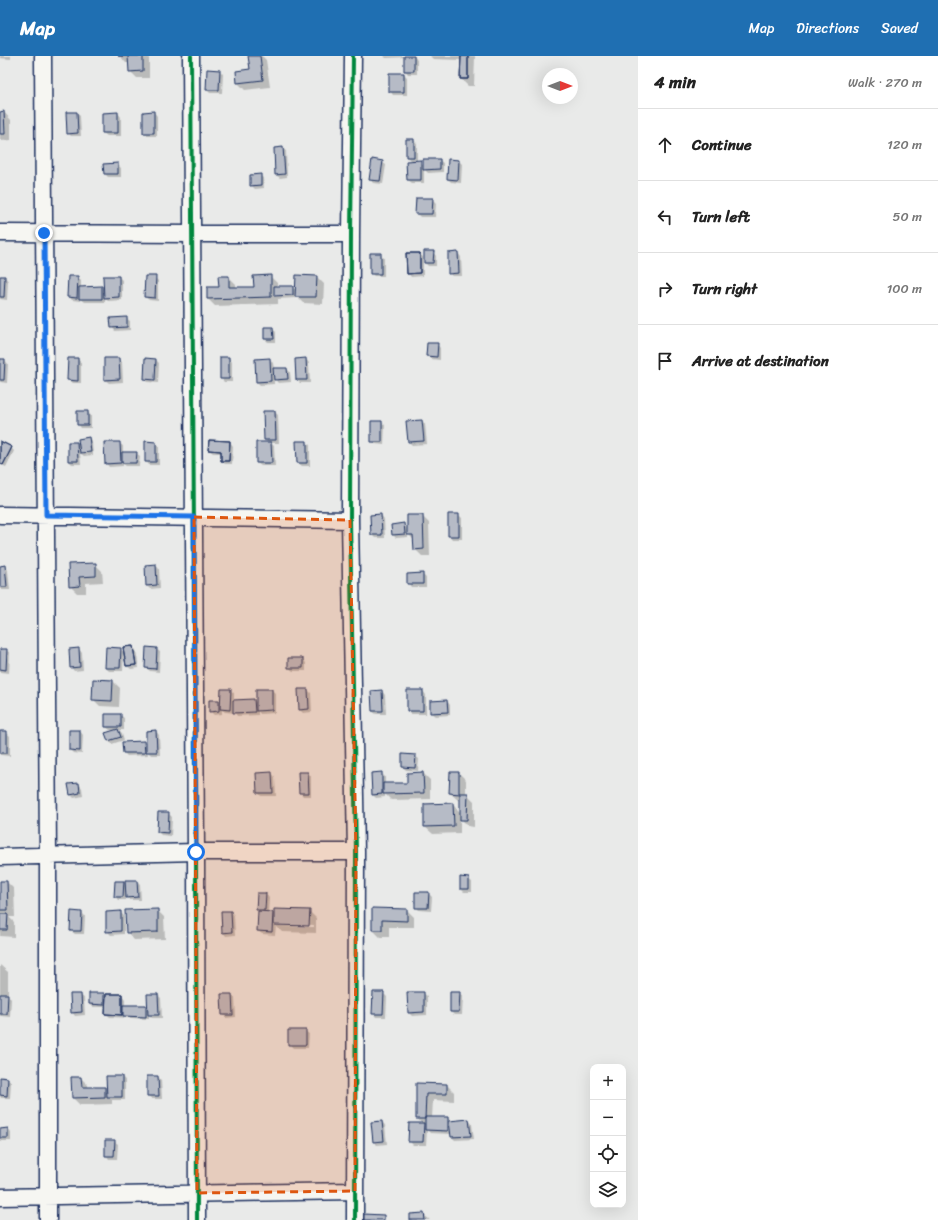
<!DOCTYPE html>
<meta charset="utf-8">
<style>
body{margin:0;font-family:Sriracha,sans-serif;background:#f2f2f2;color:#222}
.controls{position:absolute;right:12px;bottom:12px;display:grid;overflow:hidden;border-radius:8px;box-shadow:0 4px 16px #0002}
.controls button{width:36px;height:36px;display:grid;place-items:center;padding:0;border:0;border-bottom:1px solid #e0e0e0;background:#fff;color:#222;font:20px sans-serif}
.compass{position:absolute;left:542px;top:12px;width:36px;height:36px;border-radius:50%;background:#fff;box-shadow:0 4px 16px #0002;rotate:90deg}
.stop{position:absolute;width:12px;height:12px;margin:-9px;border:3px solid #1a73e8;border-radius:50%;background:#fff}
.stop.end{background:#1a73e8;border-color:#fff;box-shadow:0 1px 4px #0008}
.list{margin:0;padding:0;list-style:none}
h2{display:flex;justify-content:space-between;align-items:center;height:52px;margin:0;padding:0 16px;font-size:17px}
h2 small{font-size:13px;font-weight:400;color:#767676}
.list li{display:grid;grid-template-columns:26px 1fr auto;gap:12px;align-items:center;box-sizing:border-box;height:72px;padding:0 16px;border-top:1px solid #e0e0e0}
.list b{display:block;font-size:15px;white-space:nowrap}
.list em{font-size:13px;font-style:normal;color:#767676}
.icon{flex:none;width:22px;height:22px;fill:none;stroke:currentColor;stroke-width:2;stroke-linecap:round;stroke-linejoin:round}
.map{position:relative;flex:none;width:638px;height:1164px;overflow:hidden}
header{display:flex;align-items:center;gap:24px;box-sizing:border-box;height:56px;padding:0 20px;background:#1f6fb2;color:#fff}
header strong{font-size:19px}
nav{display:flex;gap:22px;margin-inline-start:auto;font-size:14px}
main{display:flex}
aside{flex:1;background:#fff}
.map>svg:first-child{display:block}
</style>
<header>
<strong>Map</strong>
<nav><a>Map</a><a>Directions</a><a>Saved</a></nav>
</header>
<main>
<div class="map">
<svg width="638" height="1164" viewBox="0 0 638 1164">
<rect width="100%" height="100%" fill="#e9eae9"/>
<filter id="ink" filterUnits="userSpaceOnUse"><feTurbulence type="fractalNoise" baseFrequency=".025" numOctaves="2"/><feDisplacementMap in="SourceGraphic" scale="8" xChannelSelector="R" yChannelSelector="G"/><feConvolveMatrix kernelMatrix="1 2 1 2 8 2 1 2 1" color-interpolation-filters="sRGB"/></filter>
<g filter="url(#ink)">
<!-- shadow -->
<path fill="#0003" fill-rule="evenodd" d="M0,0h11v3l-11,-1z
M120,0h29v22h-12l-7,-7 -1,-8h-3z
M249,0h13l4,4 4,27 -25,3 -7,-7 -1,-11 14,-2z
M384,0h30l3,4v14h-9l-3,-4v-13l-19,1z
M430,0h45l-1,30h-6l-7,-7v-19l-28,-1z
M220,15l3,3 -1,19h-12l-3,-3z
M404,18l3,3v18h-14l-3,-4z
M4,56l7,8v20l-9,1 -2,-2v-26z
M154,56l3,4v20h-9l-4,-3z
M77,57l3,3 1,20h-10l-3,-3z
M118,57l3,4v19h-14l-4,-3z
M413,84l4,3v18h3l4,4 15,-5 4,3v9l-15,1 -4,-4v14h-12l-4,-3 3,-19 -4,-4z
M282,92l4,3 1,26 -7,1 -4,-3z
M459,105l3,3 -1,19 -10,-1 -3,-3z
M382,106l4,3 -3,19 -10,-1 -3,-4z
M117,108l4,4v9h-13l-3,-3z
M260,119l3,3 1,10 -9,1 -4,-4z
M432,143l4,4 -1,14h-15l-4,-4z
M433,196l3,4v10h-8l-4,-4z
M458,197l3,4 1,19h-10l-3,-3z
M380,198l4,4v18h-10l-3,-3z
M419,198l4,3v19l-12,1 -3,-4z
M270,220l7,7v4h15l4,3 21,-13 7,7 -1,20 -20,-1 -7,-7v2l-18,1v5l-63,2 -7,-7v-11h12l9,-11 7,7v4h19z
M0,221h5l3,4 -1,19 -7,-1z
M78,221l3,4v6h21l2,3 15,-13 3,3v20l-14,1 -3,-3v4h-21l-4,-3v2l-8,-1 -4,-3z
M155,221l3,4v20l-9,-1 -4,-3z
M126,262l4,3v9l-15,1 -3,-4z
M273,272l3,4v10h-8l-3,-3z
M437,288l3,4v12l-9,-1 -4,-3z
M229,302l3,4v20h-8l-3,-4z
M78,303l3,4v20h-9l-4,-3z
M119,303l3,3 1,20 -14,1 -4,-3z
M270,303l3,4 1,6h13l3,3 1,10 -13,1 -4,-5v6l-14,1 -3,-3z
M306,303l3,4 1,20h-10l-3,-3z
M0,304h5l3,4 -1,19 -7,-1z
M156,304l3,3 -1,20 -10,-1 -3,-3z
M88,356l3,4v12h-10l-3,-4z
M275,356l3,3 1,28h-8l3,3 1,20h-14l-4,-3 11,-20 -3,-3z
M422,365l3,3 2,20 -15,1 -3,-3z
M381,366l4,3 -1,20 -9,-1 -3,-3z
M89,382l3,4 1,13 -9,1 -4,-3 1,11h-9l-3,-3 8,-18 3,3z
M209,385l21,1 3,4 -1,18h-7l-3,-3v-8h-9l-4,-3z
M146,386l10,1 3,3v19h-10l-3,-4z
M306,386l4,3v21h-8l-4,-3z
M119,387l4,3v7h13l4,3 -1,10h-13l-3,-2v2l-14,1 -3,-4z
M0,388l11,4 3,3 -8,16 -6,-3z
M381,459l3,4 1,19h-10l-3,-3z
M459,459l3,3v21h-10l-3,-4z
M422,460l7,7 1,33h-8l-7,-7v-8l-7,-7v3l-12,1 -3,-3 11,-10 4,4z
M95,508l7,7 1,11 -17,1v10h-9l-7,-7 -1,-21z
M156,509l3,4 1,19 -10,1 -3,-3z
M5,510l3,4 2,20h-9l-1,-23z
M422,518l4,4v9h-15l-3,-4z
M132,591l4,3 3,18 -8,1 -4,-3z
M79,593l3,4 1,17 -9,1 -3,-4z
M120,593l4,3 -1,19h-14l-3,-3z
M156,593l4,3 -1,20 -9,-1 -4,-3z
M0,594h6l4,3 -1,20 -9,-1z
M303,603l3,4v8h-13l-4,-3z
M113,625l7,7 -1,19 -19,-1 -7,-7z
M230,634l4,3v8l20,-1 3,3 15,-13 3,3v20l-15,1 -2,-3v4l-21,1 -2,-3 -10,-1 -3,-2v4l-8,1 -4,-4 8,-10 3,3z
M308,634l3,3 1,19 -9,1 -3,-3z
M382,635l3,4 1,19h-10l-4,-3z
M423,635l3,4v19h-15l-3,-3z
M447,645l3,4v10l-15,1 -4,-3z
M106,659h14l4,3v12h-5l3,3 2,7 -12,4 -4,-4 7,-10h-5l-4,-3z
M80,675l3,4 -1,19 -9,-1 -3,-3z
M156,675l3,4 1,20h-9l-4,-4 1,4 -21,1 -3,-3 20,-11 3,3v-13z
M0,676h6l4,4v20l-10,-1z
M415,700l4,3 -1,12 -12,-1 -3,-3z
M272,717l3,4 1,19h-15l-3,-3z
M308,717l3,3v20h-8l-3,-4z
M381,717l4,4v7h23l15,-11 7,7v19l-39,1 -6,-6v3l-9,1 -4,-4z
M459,717l7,7v14h1l7,7v26l-6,-1 -8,-8v15l-27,1 -8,-7 28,-22 8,8v-13h-3l-8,-7z
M79,728l3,4 1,8 -9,2 -4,-4z
M168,757l4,4 -1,19 -10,-1 -3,-3z
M468,823l4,3v10h-8l-3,-3z
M137,825l3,3 1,16h-11l-4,-3v3h-8l-3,-4 9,-14 3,3z
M0,826h7l7,7 1,28h-6l5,5v15l-14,-1z
M428,837l4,4 -1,14 -12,-1 -3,-3z
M266,838l3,4 -1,15h5l2,2 34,-4 7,7v15l-34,-1 -6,-6 -1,9 -13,-1 -4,-3 1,-20 -2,-2zM281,868l33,1v2l-33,-1z
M373,853l34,1 7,7v10h-25v10h-9l-7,-7z
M157,854l7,7 1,22 -31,1 -7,-8z
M120,856l4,4v18l-13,1 -4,-4z
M231,856l3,3 1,20 -9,1 -3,-4z
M82,857l3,3 -1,18h-9l-4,-3z
M0,909l8,7v23l3,4 -1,18 -10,-1z
M383,937l4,4 -1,20h-10l-3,-4z
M423,937l4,3v19l-15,1 -3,-3z
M459,937l4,3 -1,19h-8l-3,-3z
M104,938l3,3 15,-2 3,4v7h20l3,3 10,-14 3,3 1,20h-10l-3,-3v4l-39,-2 -4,-3 1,-7h-14l-3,-3z
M80,939l4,3 1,17 -10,1 -3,-4z
M232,939l3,3 1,19 -10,1 -3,-4z
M305,975l4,3 -1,14h-15l-4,-4z
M122,1021l3,3v20h-13v4l-32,1 -7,-7 8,-20 7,7v3h17l3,3z
M148,1021h10l3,3 1,19h-10l-4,-3z
M0,1022l8,1 3,3 -1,16h-9l-1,-2z
M417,1028l30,1 7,7v9l-21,-1 -1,18h16l3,4 18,-2 3,4 2,15 -19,1 -3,-3 -1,-3 -21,-1 -3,-3 -1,15h-13l-4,-4 13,-17 -5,-6z
M382,1066l3,3 2,19 -10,1 -3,-3z
M8,1073l3,4v8h-11v-11z
M114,1085l4,3 -1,15h-8l-3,-4z
M424,1159l6,5h-19z"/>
<!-- building -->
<path fill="#b6bbc6" stroke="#1b2f5e" d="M118,0h25v15l-14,1 -1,-16z
M248,0h12l3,24 -26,3 -1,-12 14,-2z
M404,0h10v15h-10z
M461,0h7v23h-8z
M461,0h7v23h-8z
M207,13l13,1 -1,20h-13z
M389,17h15v19h-15z
M4,55l1,23h-5v-22z
M154,55v22h-11v-21z
M66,56h11l1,21 -11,1z
M118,56v21h-16v-20z
M406,83h8v18h-8z
M283,91l2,27 -10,1 -1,-27z
M372,103l11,2 -3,20 -11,-1z
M423,103h17v10l-17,1z
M448,103l11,1 -1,20 -11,-1z
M421,104v20h-14l-1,-19z
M118,107v11h-14l-1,-10z
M261,118v11l-11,1v-11z
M416,142h17l-1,16h-17z
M424,195h10l-1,12h-9z
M458,196l1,21 -11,1v-21z
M370,197h11v21h-11z
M406,197h14v20l-13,1z
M406,197h14v20l-13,1z
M271,219v22l-64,2v-12h12l-1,-11h11v11h25l-1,-11z
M296,219l21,1 -1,21h-21z
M0,220h5l-1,21h-4z
M68,220h10l-1,22 -10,-1z
M103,220h16v21l-15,1z
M145,220h11l-1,22 -11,-1z
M102,230v13h-23v-12z
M274,230h19v9l-19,1z
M127,261v10l-16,1 -1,-10z
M264,271h9l1,12h-10z
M427,287h11l-1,14 -11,-1z
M220,301h9v22h-9z
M68,302h10v23l-11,-1z
M104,302h15l1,21 -16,1z
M145,302l11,1 -1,21 -11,-1z
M270,302l1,23 -15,1 -1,-23z
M306,302l1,22h-11l-1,-21z
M0,303h5l-1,21h-4z
M273,312h14l1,11 -14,1z
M77,355h11v14h-11z
M263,355h12l1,29h-12z
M422,364l2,21 -16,1 -2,-21z
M371,365h11v21h-11z
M89,381l2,15 -11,1 -2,-14z
M209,384l21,1 -1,20h-8v-10l-13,-1z
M209,384l21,1 -1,20h-8v-10l-13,-1z
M0,385l12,6 -9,18 -3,-2z
M0,385l12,6 -9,18 -3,-2z
M145,385l11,1v20h-11z
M296,385h11v22h-10z
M68,386h9l1,19h-10z
M104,386h16l1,21 -16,1z
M256,386h15l1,21h-16z
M122,396h15l-1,11h-14z
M381,458l1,21h-11l-1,-20z
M448,458h11v22h-11z
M407,459h16l1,34 -10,1 -1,-15h-6z
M404,467l1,11 -13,1 -1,-10z
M96,507v13l-17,1 1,9 -11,1 -1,-23z
M156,508l1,21 -11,1 -1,-21z
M5,509l2,22h-7v-21z
M423,517v11h-16v-10z
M133,590l3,19 -10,1 -3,-19z
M133,590l3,19 -10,1 -3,-19z
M106,591l15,1 -1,20h-15z
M146,591l11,1 -1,21 -11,-1z
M79,592l1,19 -10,1 -1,-19z
M0,593h7l-1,21 -6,-1z
M288,602h15v10h-15z
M93,623l20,1 -1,21 -20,-1z
M221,633h10l-1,21 -10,-1z
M256,633h16v21l-16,1z
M298,633h10l1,20 -10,1z
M382,634l1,21h-11l-1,-20z
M407,634h16v21h-16z
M254,643l1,13 -22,1v-13z
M209,644h10v11l-10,1z
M447,644l1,12 -18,1v-12z
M105,658h16v13h-16z
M118,673l3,8 -13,4 -3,-8z
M69,674h11v21l-11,-1z
M156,674l1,22h-11v-21z
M0,675h7v22h-7z
M144,685l1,12h-22l-1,-11z
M402,698l14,1 -1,13 -13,-1z
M272,716l1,21h-16l-1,-20z
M298,716h10l1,21h-10z
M382,716v22l-10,1 -1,-22z
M423,716l1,21 -41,1v-11h24v-10z
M450,716h9v21h9l-1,27h-7v-26l-11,-1z
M79,727l1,10 -10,2 -2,-11z
M453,747l1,23 -30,1v-23z
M158,756h11l-1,21 -11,-1z
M460,821l9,1v11h-9z
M125,824h12l1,17 -12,1z
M0,825h7l1,29h-8z
M115,825h9l-1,16h-9z
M415,836h14l-1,16h-13z
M257,837h9l-1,17h-9z
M372,852l35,1v12l-25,-1v10h-10z
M158,853v23l-32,1 -1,-23z
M274,853l36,1 -1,16 -35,-1z
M71,855l11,1 -1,19h-11z
M121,855v20l-15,1v-20z
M221,855h10l1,21 -10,1z
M258,855l15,1 -1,20 -15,-1z
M0,858h8l-1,16h-7z
M373,936h11l-1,22h-11z
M407,936h17v20l-16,1z
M450,936h10l-1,20h-9z
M89,937h15v12l-15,-1z
M0,938h8l-1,20h-7z
M70,938h11l1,18 -11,1z
M106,938h16v21l-17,-1z
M106,938h16v21l-17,-1z
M147,938h11l1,21h-11z
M221,938h11l1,21h-11z
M123,949h23v12l-23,-1z
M288,974h18v15h-18z
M106,1020h16v21h-15z
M147,1020h11l1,20h-12z
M0,1021l8,1 -1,18 -7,-1z
M71,1021h10l1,10h23v10l-33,1z
M416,1027l31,1v10h-21l-1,25h-9z
M425,1061h23v14l-23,-1z
M469,1063l2,17 -20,1 -2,-16z
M382,1065l2,20 -11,1 -2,-20z
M409,1067h15l-1,19h-15z
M8,1072v10h-8v-9z
M105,1084h10l-1,16h-9z
M424,1157l1,7h-15v-6z
M363,1158l21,1v5h-21z"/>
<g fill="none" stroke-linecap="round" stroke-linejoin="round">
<defs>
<path id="street" d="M43,0l5,800v364
M191,0l5,796 1,368
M353,0l-2,178 -1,286 6,332 -1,368
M0,177l193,1h158
M0,459l350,5
M0,801l196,-5h160
M0,1141l355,-6"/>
</defs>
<!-- street casing -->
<use href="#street" stroke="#1b2f5e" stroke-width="19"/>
<!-- street -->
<use href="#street" stroke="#f6f6f2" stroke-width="16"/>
<defs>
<path id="cycleway" d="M191,0l5,796 1,368
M353,0l-2,178 -1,286 6,332 -1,368"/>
</defs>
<!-- cycleway casing -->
<use href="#cycleway" stroke="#f6f6f2" stroke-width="6"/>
<!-- cycleway -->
<use href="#cycleway" stroke="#00873e" stroke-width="4"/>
</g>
</g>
<g fill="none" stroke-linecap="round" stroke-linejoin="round" filter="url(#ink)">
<!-- route -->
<path stroke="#1a73e8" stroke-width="5" d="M44,177l2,282 148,2 2,335"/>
</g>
<!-- marked area -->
<path fill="#de5710" fill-opacity="0.2" stroke="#de5710" stroke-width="3" stroke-dasharray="8 5" stroke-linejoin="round" d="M194,461l156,3 6,332 -1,339 -158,2z"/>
</svg>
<div class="controls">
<button>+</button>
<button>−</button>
<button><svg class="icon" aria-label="locate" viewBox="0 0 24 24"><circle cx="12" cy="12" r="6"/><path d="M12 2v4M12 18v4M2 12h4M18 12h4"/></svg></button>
<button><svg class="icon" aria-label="layers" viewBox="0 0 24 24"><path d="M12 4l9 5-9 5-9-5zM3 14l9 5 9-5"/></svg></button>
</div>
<svg class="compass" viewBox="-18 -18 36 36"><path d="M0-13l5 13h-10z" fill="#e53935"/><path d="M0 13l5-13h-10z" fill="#767676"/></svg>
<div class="stop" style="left:196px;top:796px"></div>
<div class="stop end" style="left:44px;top:177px"></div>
</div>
<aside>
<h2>4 min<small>Walk · 270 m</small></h2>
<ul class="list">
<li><svg class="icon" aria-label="ahead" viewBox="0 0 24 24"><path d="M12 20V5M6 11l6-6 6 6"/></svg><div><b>Continue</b></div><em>120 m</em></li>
<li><svg class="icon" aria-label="left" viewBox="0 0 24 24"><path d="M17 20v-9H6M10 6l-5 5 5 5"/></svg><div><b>Turn left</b></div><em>50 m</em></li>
<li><svg class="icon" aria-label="right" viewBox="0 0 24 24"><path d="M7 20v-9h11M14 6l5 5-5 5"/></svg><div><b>Turn right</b></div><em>100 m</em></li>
<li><svg class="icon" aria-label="arrive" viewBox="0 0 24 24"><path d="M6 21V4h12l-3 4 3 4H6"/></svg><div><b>Arrive at destination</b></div></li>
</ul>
</aside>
</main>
